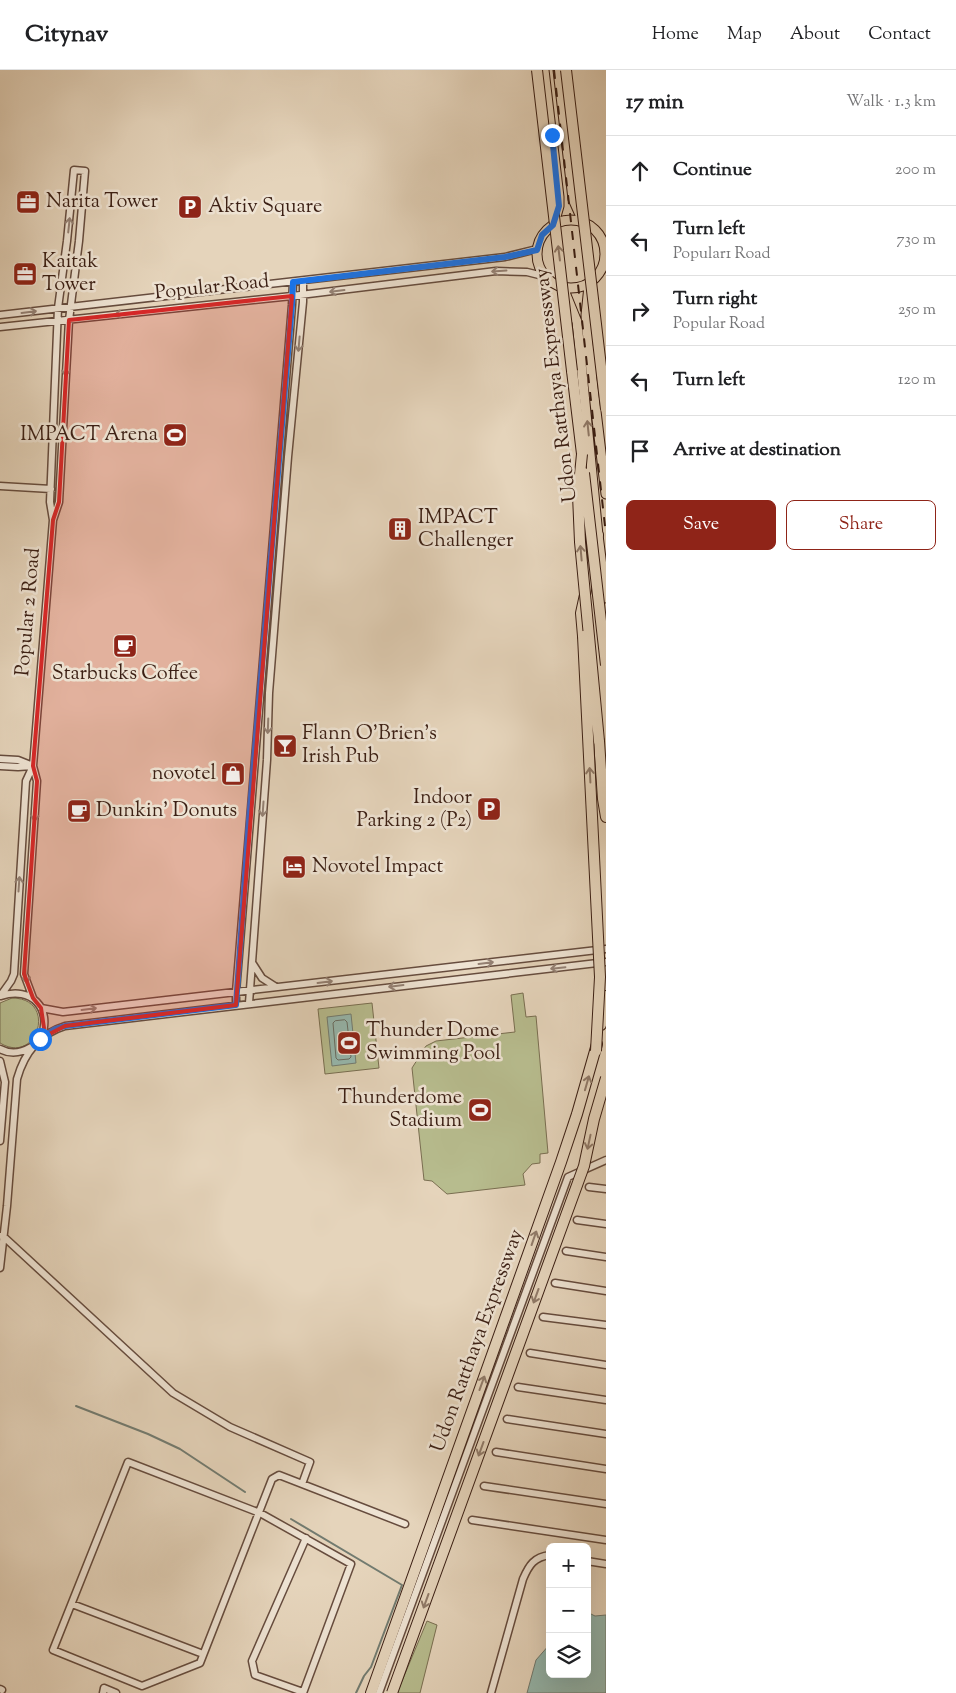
<!DOCTYPE html>
<meta charset="utf-8">
<style>
body{margin:0;font-family:"Sorts Mill Goudy",serif;background:#f6f6f6;color:#202124}
.controls{position:absolute;right:15px;bottom:15px;display:grid;overflow:hidden;border-radius:8px;box-shadow:0 5px 20px #0002}
.controls button{width:45px;height:45px;display:grid;place-items:center;padding:0;border:0;border-bottom:1px solid #e0e0e0;background:#fff;color:#202124;font:25px sans-serif}
.stop{position:absolute;width:15px;height:15px;margin:-11px;border:4px solid #1a73e8;border-radius:50%;background:#fff}
.stop.end{background:#1a73e8;border-color:#fff;box-shadow:0 1px 5px #0008}
.list{margin:0;padding:0;list-style:none}
h2{display:flex;justify-content:space-between;align-items:center;height:65px;margin:0;padding:0 20px;font-size:21px}
h2 small{font-size:16px;font-weight:400;color:#757577}
.list li{display:grid;grid-template-columns:32px 1fr auto;gap:15px;align-items:center;box-sizing:border-box;height:70px;padding:0 20px;border-top:1px solid #e0e0e0}
.list b{display:block;font-size:19px;white-space:nowrap}
.list p{margin:0;font-size:16px;white-space:nowrap;color:#757577}
.list em{font-size:16px;font-style:normal;color:#757577}
.actions{display:flex;gap:10px;padding:15px 20px}
.actions a{flex:1;padding:11px 0;border:1px solid #8f2418;border-radius:8px;text-align:center;font-size:18px;color:#8f2418}
.actions .main{background:#8f2418;color:#fff}
.icon{flex:none;width:28px;height:28px;fill:none;stroke:currentColor;stroke-width:2;stroke-linecap:round;stroke-linejoin:round}
.map{position:relative;flex:none;width:606px;height:1623px;overflow:hidden}
header{display:flex;align-items:center;gap:30px;box-sizing:border-box;height:70px;padding:0 25px;background:#fff;border-bottom:1px solid #e0e0e0}
header strong{font-size:24px}
nav{display:flex;gap:28px;margin-inline-start:auto;font-size:18px}
main{display:flex}
aside{flex:1;background:#fff}
.map>svg:first-child{display:block}
</style>
<header>
<strong>Citynav</strong>
<nav><a>Home</a><a>Map</a><a>About</a><a>Contact</a></nav>
</header>
<main>
<div class="map">
<svg width="606" height="1623" viewBox="0 0 606 1623">
<rect width="100%" height="100%" fill="#e5d4bb"/>
<filter id="stains"><feTurbulence type="fractalNoise" baseFrequency=".004" numOctaves="4"/><feColorMatrix values="0 0 0 0 .2 0 0 0 0 .09 0 0 0 0 .02 0 0 0 .5 -.17"/></filter>
<radialGradient id="worn" r=".72"><stop offset=".6" stop-color="#630" stop-opacity="0"/><stop offset="1" stop-color="#630" stop-opacity=".3"/></radialGradient>
<!-- green -->
<path fill="#b7bc8e" stroke="#796e51" d="M523,923l3,24 10,-1 12,137 -8,1v9l-8,1 -9,10 2,11 -78,9 -15,-13 -8,-1 -12,-112 14,-22 10,-5 79,-9 -4,-37z
M12,928c46,0 26,68 -12,45v-40z
M372,933l7,65 -54,6 -7,-65z
M427,1551l10,4 -17,68h-23z"/>
<!-- water -->
<path fill="#96b8ae" stroke="#727b70" d="M351,944l5,49 -24,3 -5,-49z
M587,1542l8,4 11,-1v78h-79l9,-33 14,-16v30h37z"/>
<g fill="none" stroke-linecap="round" stroke-linejoin="round">
<!-- shore -->
<path stroke="#686c61" stroke-width="1" d="M345,950l2,2 4,35 -2,2 -11,1 -2,-2 -3,-35 2,-2z"/>
<!-- stream -->
<path stroke="#727b70" stroke-width="2" d="M76,1336l72,28 32,15 65,43
M291,1449l111,66 -31,82 -7,9 -8,17"/>
<defs>
<path id="minor" d="M604,173h2
M605,191l1,-1
M0,245l505,-58 32,-8
M0,257l292,-31 204,-25 31,1 20,5
M0,416l51,3
M0,689l18,1 15,6
M0,696l18,1 14,-1
M253,894l9,14 14,9
M1,925l10,-14 3,-7 12,-193 7,-15 20,-246 -3,-18 8,-194 9,-67 7,-71 11,1 -6,70 -10,79 -10,182 -6,18
M1,926c30,-10 52,12 40,42
M33,928l-9,-24 13,-193 -4,-15
M249,933l18,-243 2,-67 19,-236 15,-155v-21
M236,935v-13l56,-687 1,-23
M41,938l22,4 543,-63
M0,979c11,6 21,4 31,-2
M0,991l5,21 -5,59
M589,1117l17,2
M577,1150l29,4
M1,1166l3,1 169,156 57,34 80,35 -8,22
M566,1181l40,6
M0,1198l7,-62 10,-127c7,-25 22,-45 48,-53l541,-64
M555,1213l51,8
M543,1247l63,8
M530,1283l76,12
M518,1317l88,13
M507,1349l99,15
M496,1382l110,17
M484,1416l122,18
M472,1450l134,20
M587,1491l19,3
M72,1534l131,50
M0,1619l2,1
M303,1622l-48,-17 -3,-14 54,-123
M103,1623l1,-5 12,5
M303,1623l48,-129 -91,-51 -132,-51 -75,188 89,36 58,-23 72,-184 7,-4 126,49
M379,1623l189,-516 38,-17
M491,1623l32,-114c6,-14 11,-22 27,-24"/>
<path id="major" d="M544,0l15,127v9l-4,14
M558,0l15,129 8,18
M537 184a34 34 0 1 1 68 0a34 34 0 1 1-68 0Z
M589,216l-3,29 3,38 17,141
M564,220l13,32 21,213 8,63"/>
<path id="highway" d="M589,283l13,23
M572,301l10,83
M583,566l-2,-23 17,-78
M599,671l4,58 3,18
M601,955l5,-29
M371,1623l190,-531 16,-48 20,-70"/>
</defs>
<!-- minor casing -->
<use href="#minor" stroke="#664c3e" stroke-width="9"/>
<!-- major casing -->
<use href="#major" stroke="#3b1f14" stroke-width="11"/>
<!-- highway casing -->
<use href="#highway" stroke="#3b1f14" stroke-width="12"/>
<!-- minor -->
<use href="#minor" stroke="#eee3d3" stroke-width="6"/>
<!-- major -->
<use href="#major" stroke="#e5d4bb" stroke-width="9"/>
<!-- highway -->
<use href="#highway" stroke="#e5d4bb" stroke-width="10"/>
<!-- rail -->
<path stroke="#3b1f14" stroke-width="2" stroke-dasharray="9 9" stroke-linecap="butt" d="M554,0l52,465"/>
<defs>
<path id="highway-bridge" d="M537,0l35,301
M566,0l40,339
M582,384l-4,41 2,47 19,199
M584,403l22,192
M583,566l17,341 -4,74
M392,1623l192,-527 10,-47 12,-41"/>
</defs>
<!-- highway-bridge casing -->
<use href="#highway-bridge" stroke="#3b1f14" stroke-width="12" stroke-linecap="butt"/>
<!-- highway-bridge -->
<use href="#highway-bridge" stroke="#e5d4bb" stroke-width="10"/>
</g>
<!-- one-way arrows -->
<defs><path id="oneway-shaft" d="M-6 0H5M1.5-3L5.5 0L1.5 3" fill="none" stroke-width="1.6" stroke-linecap="round" stroke-linejoin="round" transform="scale(1.25)"/></defs>
<g stroke="#948174">
<use href="#oneway-shaft" transform="translate(69 155) rotate(-84)"/>
<use href="#oneway-shaft" transform="translate(499 201) rotate(176)"/>
<use href="#oneway-shaft" transform="translate(337 221) rotate(173)"/>
<use href="#oneway-shaft" transform="translate(29 242) rotate(-7)"/>
<use href="#oneway-shaft" transform="translate(122 244) rotate(174)"/>
<use href="#oneway-shaft" transform="translate(299 274) rotate(95)"/>
<use href="#oneway-shaft" transform="translate(66 299) rotate(93)"/>
<use href="#oneway-shaft" transform="translate(268 656) rotate(92)"/>
<use href="#oneway-shaft" transform="translate(263 739) rotate(94)"/>
<use href="#oneway-shaft" transform="translate(35 744) rotate(94)"/>
<use href="#oneway-shaft" transform="translate(19 814) rotate(-86)"/>
<use href="#oneway-shaft" transform="translate(486 893) rotate(-7)"/>
<use href="#oneway-shaft" transform="translate(558 898) rotate(174)"/>
<use href="#oneway-shaft" transform="translate(26 906) rotate(83)"/>
<use href="#oneway-shaft" transform="translate(325 912) rotate(-7)"/>
<use href="#oneway-shaft" transform="translate(396 916) rotate(173)"/>
<use href="#oneway-shaft" transform="translate(89 939) rotate(-7)"/>
</g>
<g stroke="#907a68">
<use href="#oneway-shaft" transform="translate(559 183) rotate(-97)"/>
<use href="#oneway-shaft" transform="translate(588 358) rotate(-96)"/>
<use href="#oneway-shaft" transform="translate(581 483) rotate(-95)"/>
<use href="#oneway-shaft" transform="translate(590 705) rotate(-93)"/>
<use href="#oneway-shaft" transform="translate(587 1013) rotate(-74)"/>
<use href="#oneway-shaft" transform="translate(589 1072) rotate(102)"/>
<use href="#oneway-shaft" transform="translate(534 1168) rotate(-71)"/>
<use href="#oneway-shaft" transform="translate(536 1226) rotate(110)"/>
<use href="#oneway-shaft" transform="translate(482 1313) rotate(-70)"/>
<use href="#oneway-shaft" transform="translate(481 1379) rotate(110)"/>
<use href="#oneway-shaft" transform="translate(426 1531) rotate(110)"/>
</g>
<g fill="none" stroke-linecap="round" stroke-linejoin="round">
<!-- route -->
<path stroke="#1a73e8" stroke-width="6" d="M40,969l15,-10 10,-3 171,-21 13,-185 43,-515 1,-23 212,-25 32,-7 5,-15 11,-10 6,-19 -7,-71"/>
</g>
<!-- marked area -->
<path fill="#d62828" fill-opacity="0.2" stroke="#d62828" stroke-width="4" stroke-linejoin="round" d="M292,226l-56,709 -171,21 -25,13 4,-11 -3,-20 -8,-10 -9,-24 13,-193 -4,-15 20,-246 6,-18 10,-182z"/>
<!-- icons -->
<defs>
<symbol id="office-square" viewBox="-11 -11 22 22"><rect x="-9" y="-9" width="18" height="18" rx="4" fill="#8f2418" stroke="#eee3d3"/><path d="M-6-3h4V-5.5h4V-3h4V5H-6ZM-1-4.5V-3h2v-1.5ZM-6 0V1H6V0Z" fill="#fff"/></symbol>
<symbol id="parking-square" viewBox="-11 -11 22 22"><rect x="-9" y="-9" width="18" height="18" rx="4" fill="#8f2418" stroke="#eee3d3"/><path d="M-3.5-5.5H1a3.5 3.5 0 0 1 0 7H-1V5.5H-3.5ZM-1-3.4V-.6H.8a1.4 1.4 0 0 0 0-2.8Z" fill="#fff"/></symbol>
<symbol id="stadium-square" viewBox="-11 -11 22 22"><rect x="-9" y="-9" width="18" height="18" rx="4" fill="#8f2418" stroke="#eee3d3"/><path d="M0-5a6.5 5 0 1 0 0 10a6.5 5 0 1 0 0-10ZM-3.5-1.8h7v3.6h-7Z" fill="#fff"/></symbol>
<symbol id="building-square" viewBox="-11 -11 22 22"><rect x="-9" y="-9" width="18" height="18" rx="4" fill="#8f2418" stroke="#eee3d3"/><path d="M-4-6H4V6H1V3H-1V6H-4ZM-2.5-4.3h1.7v1.8h-1.7ZM.8-4.3h1.7v1.8H.8ZM-2.5-1h1.7V.8h-1.7ZM.8-1h1.7V.8H.8Z" fill="#fff"/></symbol>
<symbol id="cafe-square" viewBox="-11 -11 22 22"><rect x="-9" y="-9" width="18" height="18" rx="4" fill="#8f2418" stroke="#eee3d3"/><path d="M-5.5-4.5H6V0H3Q3 3.5 0 3.5H-2.5Q-5.5 3.5-5.5 0ZM3-3.2v2h1.7v-2ZM-6 4.5H4V6H-6Z" fill="#fff"/></symbol>
<symbol id="bar-square" viewBox="-11 -11 22 22"><rect x="-9" y="-9" width="18" height="18" rx="4" fill="#8f2418" stroke="#eee3d3"/><path d="M-6-5H6L.8 .8V4.5H3.5V6h-7V4.5H-.8V.8Z" fill="#fff"/></symbol>
<symbol id="shop-square" viewBox="-11 -11 22 22"><rect x="-9" y="-9" width="18" height="18" rx="4" fill="#8f2418" stroke="#eee3d3"/><path d="M-5-2.5h2.3a2.7 3.5 0 0 1 5.4 0H5L5.5 6h-11ZM-1.5-2.5h3a1.5 2.3 0 0 0-3 0Z" fill="#fff"/></symbol>
<symbol id="hotel-square" viewBox="-11 -11 22 22"><rect x="-9" y="-9" width="18" height="18" rx="4" fill="#8f2418" stroke="#eee3d3"/><path d="M-6-4.5h1.5V1H6V5H4.5V3h-9V5H-6ZM-4 0a1.8 1.8 0 1 1 3.6 0ZM.5 0V-2.5h3Q6-2.5 6 0Z" fill="#fff"/></symbol>
</defs>
<g fill-rule="evenodd">
<use href="#office-square" x="14" y="118" width="28" height="28"/>
<use href="#parking-square" x="176" y="123" width="28" height="28"/>
<use href="#office-square" x="11" y="190" width="28" height="28"/>
<use href="#stadium-square" x="161" y="351" width="28" height="28"/>
<use href="#building-square" x="386" y="445" width="28" height="28"/>
<use href="#cafe-square" x="111" y="562" width="28" height="28"/>
<use href="#bar-square" x="271" y="662" width="28" height="28"/>
<use href="#shop-square" x="219" y="690" width="28" height="28"/>
<use href="#parking-square" x="475" y="725" width="28" height="28"/>
<use href="#cafe-square" x="65" y="727" width="28" height="28"/>
<use href="#hotel-square" x="280" y="783" width="28" height="28"/>
<use href="#stadium-square" x="335" y="959" width="28" height="28"/>
<use href="#stadium-square" x="466" y="1026" width="28" height="28"/>
</g>
<g text-anchor="middle" dominant-baseline="central" stroke-width="5" stroke-linejoin="round" paint-order="stroke">
<!-- poi labels -->
<g font-size="20" fill="#3b1f14" stroke="#eee3d3" text-anchor="start">
<text x="46" y="132">Narita Tower</text>
<text x="208" y="137">Aktiv Square</text>
<text x="42" y="192">Kaitak<tspan x="42" dy="23">Tower</tspan></text>
<text x="158" y="365" text-anchor="end">IMPACT Arena</text>
<text x="418" y="448">IMPACT<tspan x="418" dy="23">Challenger</tspan></text>
<text x="125" y="604" text-anchor="middle">Starbucks Coffee</text>
<text x="302" y="664">Flann O'Brien's<tspan x="302" dy="23">Irish Pub</tspan></text>
<text x="216" y="704" text-anchor="end">novotel</text>
<text x="472" y="728" text-anchor="end">Indoor<tspan x="472" dy="23">Parking 2 (P2)</tspan></text>
<text x="96" y="741">Dunkin' Donuts</text>
<text x="312" y="797">Novotel Impact</text>
<text x="366" y="961">Thunder Dome<tspan x="366" dy="23">Swimming Pool</tspan></text>
<text x="462" y="1028" text-anchor="end">Thunderdome<tspan x="462" dy="23">Stadium</tspan></text>
</g>
<!-- street labels -->
<g font-size="20" fill="#3b1f14" stroke="#eee3d3">
<text transform="translate(212 218) rotate(-6)">Popular Road</text>
<text transform="translate(557 315) rotate(-97)">Udon Ratthaya Expressway</text>
<text transform="translate(29 542) rotate(-85)">Popular 2 Road</text>
<text transform="translate(478 1271) rotate(-70)">Udon Ratthaya Expressway</text>
</g>
</g>
<rect width="100%" height="100%" filter="url(#stains)"/>
<rect width="100%" height="100%" fill="url(#worn)"/>
</svg>
<div class="controls">
<button>+</button>
<button>−</button>
<button><svg class="icon" aria-label="layers" viewBox="0 0 24 24"><path d="M12 4l9 5-9 5-9-5zM3 14l9 5 9-5"/></svg></button>
</div>
<div class="stop" style="left:40px;top:969px"></div>
<div class="stop end" style="left:552px;top:65px"></div>
</div>
<aside>
<h2>17 min<small>Walk · 1.3 km</small></h2>
<ul class="list">
<li><svg class="icon" aria-label="ahead" viewBox="0 0 24 24"><path d="M12 20V5M6 11l6-6 6 6"/></svg><div><b>Continue</b></div><em>200 m</em></li>
<li><svg class="icon" aria-label="left" viewBox="0 0 24 24"><path d="M17 20v-9H6M10 6l-5 5 5 5"/></svg><div><b>Turn left</b><p>Popular1 Road</p></div><em>730 m</em></li>
<li><svg class="icon" aria-label="right" viewBox="0 0 24 24"><path d="M7 20v-9h11M14 6l5 5-5 5"/></svg><div><b>Turn right</b><p>Popular Road</p></div><em>250 m</em></li>
<li><svg class="icon" aria-label="left" viewBox="0 0 24 24"><path d="M17 20v-9H6M10 6l-5 5 5 5"/></svg><div><b>Turn left</b></div><em>120 m</em></li>
<li><svg class="icon" aria-label="arrive" viewBox="0 0 24 24"><path d="M6 21V4h12l-3 4 3 4H6"/></svg><div><b>Arrive at destination</b></div></li>
</ul>
<div class="actions"><a class="main">Save</a><a>Share</a></div>
</aside>
</main>
